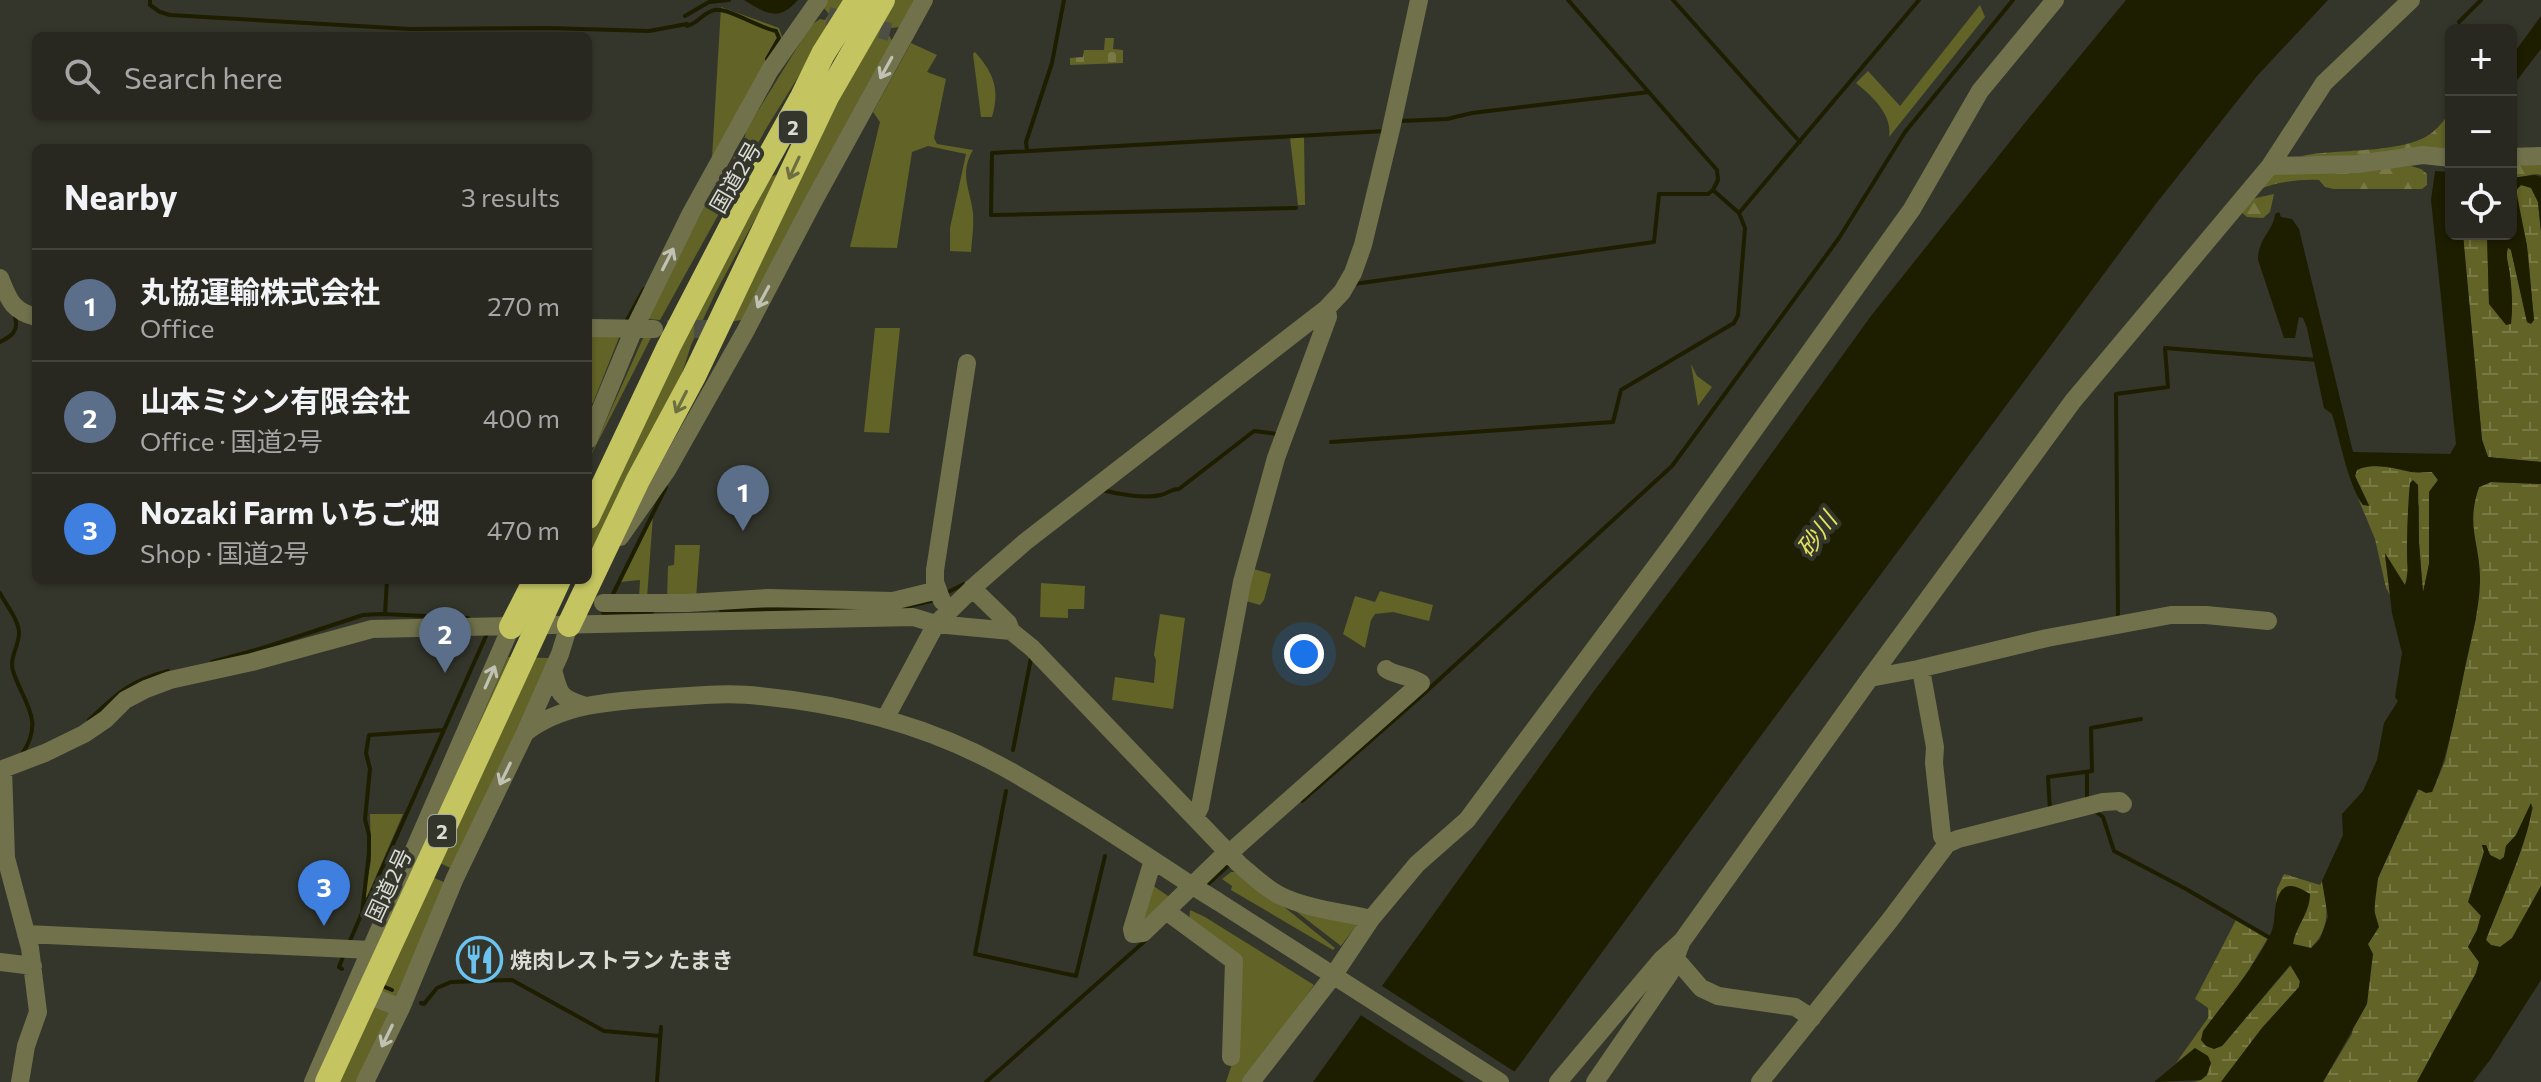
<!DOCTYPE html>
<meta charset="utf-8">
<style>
body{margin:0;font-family:Commissioner,"Noto Sans JP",sans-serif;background:#303029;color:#f1f3f6}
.controls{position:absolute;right:24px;top:24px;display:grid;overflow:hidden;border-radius:12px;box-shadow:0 2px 6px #0004}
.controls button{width:72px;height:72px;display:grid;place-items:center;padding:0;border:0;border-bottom:2px solid #44443e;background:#282820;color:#f1f3f6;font:40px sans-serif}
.you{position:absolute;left:1304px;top:654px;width:28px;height:28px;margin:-20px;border:6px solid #fff;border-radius:50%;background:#1a73e8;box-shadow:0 0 0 12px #1a73e833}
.badge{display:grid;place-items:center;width:52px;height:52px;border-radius:50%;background:#bca0f2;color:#fff;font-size:26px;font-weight:700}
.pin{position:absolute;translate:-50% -66px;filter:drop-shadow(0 2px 4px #0008)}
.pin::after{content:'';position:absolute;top:42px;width:28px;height:24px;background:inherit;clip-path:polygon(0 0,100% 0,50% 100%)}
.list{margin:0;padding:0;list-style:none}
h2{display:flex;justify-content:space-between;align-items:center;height:104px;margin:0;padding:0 32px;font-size:34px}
h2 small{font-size:26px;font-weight:400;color:#a5a6a5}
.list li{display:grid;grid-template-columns:52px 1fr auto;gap:24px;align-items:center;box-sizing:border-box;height:112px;padding:0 32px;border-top:2px solid #44443e}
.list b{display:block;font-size:30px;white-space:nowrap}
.list p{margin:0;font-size:26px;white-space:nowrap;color:#a5a6a5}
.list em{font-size:26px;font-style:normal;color:#a5a6a5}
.icon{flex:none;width:44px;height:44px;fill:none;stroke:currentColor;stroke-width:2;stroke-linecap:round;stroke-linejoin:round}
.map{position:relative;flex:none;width:2541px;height:1082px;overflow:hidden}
.search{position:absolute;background:#282820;box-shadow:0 2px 6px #0004;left:32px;top:32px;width:560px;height:88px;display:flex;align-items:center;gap:20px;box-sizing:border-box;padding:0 28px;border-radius:12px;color:#a5a6a5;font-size:30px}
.panel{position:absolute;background:#282820;box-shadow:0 2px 6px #0004;left:32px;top:144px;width:560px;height:440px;border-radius:12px}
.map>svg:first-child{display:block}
</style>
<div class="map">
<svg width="2541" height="1082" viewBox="0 0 2541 1082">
<defs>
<pattern id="forest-firs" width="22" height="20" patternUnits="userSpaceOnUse" patternTransform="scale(2)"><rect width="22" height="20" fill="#626326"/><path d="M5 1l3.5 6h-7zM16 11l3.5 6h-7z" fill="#787945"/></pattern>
<pattern id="wetland-marsh" width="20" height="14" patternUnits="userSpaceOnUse" patternTransform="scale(2)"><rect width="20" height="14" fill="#626326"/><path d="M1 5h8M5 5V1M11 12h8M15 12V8" fill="none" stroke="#787945"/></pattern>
<pattern id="cemetery-stones" width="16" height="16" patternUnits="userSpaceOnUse" patternTransform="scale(2)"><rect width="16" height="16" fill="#626326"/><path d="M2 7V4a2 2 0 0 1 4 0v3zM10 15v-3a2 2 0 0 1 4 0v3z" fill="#787945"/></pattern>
</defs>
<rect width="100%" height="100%" fill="#35362b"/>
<!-- grass -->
<path fill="#626326" d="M825,0h21l-79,127 -107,193 -12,-1 -2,-4 60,-111 5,-4 34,-63 1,-7 65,-105 9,-6 5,1 4,-6 -6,-7z
M893,0h23l-16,27 -9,1 -3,5 4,8 -145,274 -6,5 -12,2 80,-168z
M1980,5l5,12 -96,120c4,-22 -17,-41 -33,-54l12,-12 32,35z
M721,7l58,21 4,12 -71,118z
M911,43l26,12 -10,17 19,7 -12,59 3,6 36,6c-14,24 -3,38 0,63 1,13 -1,26 -2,39l-21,-1v-23l16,-74 -38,-8 -16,6 -15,96 -47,-1 30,-125 -7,-10z
M975,52c19,21 25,38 17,65h-11l-8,-63z
M1304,137l1,68h-7l-8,-67z
M776,175l-1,7 -59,110 -25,53 -21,67 -82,158v-82l39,-78 64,-88 76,-138 5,-8z
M875,328h25l-11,105 -25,-1z
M654,332l-66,129 56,-125z
M592,335h28l-27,68h-3z
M1691,364l6,12 15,11 -14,19z
M653,515l-6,83 -8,1 1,-19 -20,2z
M675,545h25l-4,53 -29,1 1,-33 6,-1z
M1250,568l21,6 -7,26 -4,5 -14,-4z
M1041,583l44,3 -1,23h-16v9l-28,-1z
M1380,591l53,14 -4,16 -36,-9 -18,2 -4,6 -6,28 -22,-14 12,-38 20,6z
M1160,614l25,4 -12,91 -61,-9 3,-23 39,6 2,-23 -2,-5z
M508,657l40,1 2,3 -99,207 -30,-13z
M370,814h33l-36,83h-3l7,-36z
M413,869l33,14 -49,116 -38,-14z
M1231,872h10l94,76 -2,2 -102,-60 1,-4 -10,-7z
M1152,885l19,13 -32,32z
M1284,902l73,22 -16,22z
M1190,910l15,7 109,68 -69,97h-19l7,-21 6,-99 -50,-39z
M376,1000l16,7 -33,75h-20z"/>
<!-- forest -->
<path fill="url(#forest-firs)" d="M2451,111v17l-4,5 4,18 -84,7 -65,-2c35,-8 108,-1 133,-26 6,-5 11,-13 16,-19z
M2541,160v15c-10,-3 -21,5 -30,1v-14z
M2411,166l10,3 6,5v11l-5,4h-88l-9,-2 -6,-7c-20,-1 -44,2 -63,11l14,-17z
M2274,194l-4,18 -7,6 -16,-1 -7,-6 11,-12z"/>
<!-- wetland -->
<path fill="url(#wetland-marsh)" d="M2521,185l10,2 7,15 3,30v230l-53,-5 -6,-17 -19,-201v-5h24l2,70 21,-30 -4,-19 1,-8 4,3 16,72 4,1 3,-3c-3,-26 -4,-53 -8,-79 -3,-17 -10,-34 -10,-51z
M2366,466c23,0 43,5 66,6l6,8 -9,12v72l-6,31 -4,-52v-37l-9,-23 -3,78 2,10 -4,15 -20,-30 5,39 -4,-7 -11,-49 -17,-41 5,7h6l-14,-29 1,-6z
M2491,482l50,2v402l-29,53 -12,8 -9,-2 -5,-5 35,-91 12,-41 -2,-4 -15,31 -10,11 -2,11 -4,3 -10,-5 -4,-10h-4l2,7 -15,50 12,13 -4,15 -9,17 11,15 -3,11 -59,109h-94l29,-48 16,-90 7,-11v-39l3,-16 41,-89 13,3 13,-31 31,-143 2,-58 -6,-31 1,-24 6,-18z
M2284,874l36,11 2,-4c6,26 9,47 -11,67l-18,-4 1,-8 -12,-47 -6,14 1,-14z
M2236,920l32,18 -17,28 -29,80 69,-81 9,17 -1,5 -37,41 -41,54h-27l7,-2 -6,-32 -19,15 32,-45v-10l-13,-9z"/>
<!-- cemetery -->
<path fill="url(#cemetery-stones)" d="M1105,38h9l-1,11 10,1v13l-53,2v-7l13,-1 1,-7h20z"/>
<!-- water -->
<path fill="#1d1d00" d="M744,0h54c-20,22 -31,14 -54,0z
M2126,0h202l-71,76 -102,129 -418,563 -230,314h-194l281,-391 125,-165 152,-210 153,-192z
M2541,16v33l-30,39v-31z
M2435,171l16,1v62h12l19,206 6,17 53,5v22l-50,-2 -12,5c-14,41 2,57 1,96 -1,27 -8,53 -14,79 -9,44 -16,88 -34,130l-6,1 -8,-4 -40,89 -4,32 5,17 -11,17 5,10 -6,50 -44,78h-102l41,-54 37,-41 1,-6 -10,-16 -68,81 -8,3 -8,-3 -5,-6 2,-9c23,-31 51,-63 68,-98 6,-13 1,-31 11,-43 7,-9 20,-1 28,4 0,19 -14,32 -17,50l18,4 9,-9 8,-22 -6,-36 21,-46 -1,-21 21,-23 14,-31 7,-37 14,-22 -3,-4 7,-44 -10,-40 -7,-60 20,32c4,-13 2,-23 2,-37 0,-22 1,-44 3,-65l3,-3 5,5 1,58 4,49 6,-28v-72l9,-12 -6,-8c-7,0 -14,1 -21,0 -19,-4 -36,-10 -54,-2l-2,6 14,30 -6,-1c-15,-20 -23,-66 -31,-91l-8,-6 -17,-80 -4,-10 -4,-1 -4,21h-11l-26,-78c0,-22 16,-30 17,-46l4,-2 2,5 11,2 7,10 54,223 97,2 6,-10 -25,-244z
M2535,175l6,2v55l-3,-30 -7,-14 -10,-3 -5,5 11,56 7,74 -3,4 -4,-2 -16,-72 -3,-2c-3,9 1,17 2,27 2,16 3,33 1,49l-5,1 -17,-21 -2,-70h24v-56z
M2531,803c6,19 -36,112 -45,137l5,5 9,2 12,-9 29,-52v94l-51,80 -17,22h-56l59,-109 3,-11 -11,-15 9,-17 4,-14 -13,-14 16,-50 -2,-7h4l4,10 10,5 4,-3 2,-11 10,-11z
M2195,1048l13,8 3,7 -4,12 -6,5 -47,2z"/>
<!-- pier -->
<path fill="#35362b" d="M1379,984l139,90 -6,8h-47l-106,-68z"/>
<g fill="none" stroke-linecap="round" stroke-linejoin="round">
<!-- stream -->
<path stroke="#1d1d00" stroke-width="4" d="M150,0v5l10,7 10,3 240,14 139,-1 100,3 38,-7
M1568,0l149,170 1,10 -5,10 26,23
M1673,0l127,142
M685,16l24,-14 20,-2
M2459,22l22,-22
M687,26c12,-3 16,-14 28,-16 14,-2 42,17 61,21l3,7 -12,21
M1400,121l47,-2 25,-6 177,-21
M1027,151l-1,-9 26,-79 12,-63
M1296,208l-305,7 1,-62 394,-22
M1354,284l300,-42 5,-48h49l5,-4
M626,322l18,-33
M0,342c12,-6 19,-11 15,-25
M1331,442l282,-20 8,-32 113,-67 4,-8 7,-87 -6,-15 180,-213
M1102,490c15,4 42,9 59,5 7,-2 10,-6 18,-6l75,-58 23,3
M0,593c6,12 19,27 19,40 0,13 -10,25 -6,38 11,33 32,49 9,83
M946,593l18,-9
M612,596l54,-109
M901,608l30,-7
M721,610l135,-1
M603,613l49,-1
M385,614l2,-34
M2118,620l-2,-226 52,-7 -3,-39 153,12
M212,662l54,-15 97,-32 20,-1 85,4
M89,720c30,-28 39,-38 79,-49
M1013,750l18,-92
M1006,791l-31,163 101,22 29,-120
M1302,801l117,-103 253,-232 167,-228 66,-106 108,-132
M2087,802v-30
M2048,810h2l-2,-33 44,-6 -1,-43 50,-9
M2095,811l8,6 11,34 72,38 84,49
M1206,886l26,-24
M363,911l123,-275
M349,943l13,-30 7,-60v-18l-4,-16 5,-50 -4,-16 3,-18 75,-5
M342,969l-3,-2 5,-13
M380,985l12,5
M421,1003l3,1 13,-16 14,-6 61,-2 92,51 56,5
M657,1082l4,-55
M986,1082l160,-142"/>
<!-- minor-tunnel -->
<path stroke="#4e4f44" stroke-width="18" stroke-dasharray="18 9" stroke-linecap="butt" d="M828,16l62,16
M667,329h59"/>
<!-- minor -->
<path stroke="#71724c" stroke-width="18" d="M2511,157l30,-1
M2270,166l87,-2 66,-9 28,3
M0,278c9,22 12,33 36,39
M588,328l66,1
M588,440l46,-111 57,-116 79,-143 49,-70
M620,537l47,-67 79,-140 66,-126 112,-204
M972,588l36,35 3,8
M942,601l-7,-19v-12l32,-207
M603,603h84l81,-5 125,3 45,-11
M553,669c6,26 7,29 33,37
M1918,669l4,6 13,72 -1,16 8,73 5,8
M1870,678l48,-9 129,-31 124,-23h35l62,6
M885,719l51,-95 42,-41 47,-41 302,-234 15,-16 11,-19 10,-28 28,-116 28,-129
M525,733c36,-29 88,-32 133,-35 33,-2 69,-6 102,-2 84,8 169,30 243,71 63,35 124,76 185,116
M3,769l3,89 24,90 8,64 -12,34 -6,36
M0,770l45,-17 39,-19 22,-15 19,-19 21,-11 24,-9 82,-18 120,-33 541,-12 23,7 75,7 21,17 207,216c13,11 25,23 40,31 28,14 62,17 92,24
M1195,817l5,-10 42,-225 34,-124 52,-141 -1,-9
M1153,860l-21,69 1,5 10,-1 85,-82 7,-3 186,-165c-12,-8 -28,-8 -35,-14
M1217,901l283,181
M1166,911l68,50 -3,96
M26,934l345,16
M1670,952l31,36 17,8 77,11 17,11
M0,962l33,4
M355,990l46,18
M313,1082l198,-455
M365,1082l36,-74 54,-130 70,-145 35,-79 9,-29
M1251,1082l82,-106 38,-57 46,-55 50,-44 209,-281 236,-330 68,-118 75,-91
M1558,1082l103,-122 21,-19 188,-263 203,-277 197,-235 54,-83 87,-83
M1595,1082l75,-109 11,-30
M1760,1082l130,-162 57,-76 11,-5 145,-37 17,-1 3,3"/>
<!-- highway -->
<path stroke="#c4c561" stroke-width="24" d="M588,517l81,-171 72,-139 61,-110 21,-43 34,-54
M569,625l69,-145 56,-104 133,-279 56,-97
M511,627l24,-47"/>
<!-- minor-bridge -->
<path stroke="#71724c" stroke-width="18" d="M1188,883l29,18"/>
<!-- highway-bridge -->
<path stroke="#c4c561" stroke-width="24" d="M327,1082l232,-502"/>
</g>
<!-- one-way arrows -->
<defs><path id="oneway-shaft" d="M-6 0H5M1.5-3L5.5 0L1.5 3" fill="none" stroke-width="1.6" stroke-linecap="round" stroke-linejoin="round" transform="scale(2)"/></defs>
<g stroke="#c0c2b3">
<use href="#oneway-shaft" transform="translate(886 68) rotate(119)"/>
<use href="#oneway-shaft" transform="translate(668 259) rotate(-63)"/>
<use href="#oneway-shaft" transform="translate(763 297) rotate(118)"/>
<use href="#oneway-shaft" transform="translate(490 677) rotate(-66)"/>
<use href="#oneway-shaft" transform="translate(505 774) rotate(116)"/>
<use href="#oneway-shaft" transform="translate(387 1036) rotate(116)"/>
</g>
<g stroke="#6e6f41">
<use href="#oneway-shaft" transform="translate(794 168) rotate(115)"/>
<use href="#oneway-shaft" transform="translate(681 402) rotate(117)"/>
</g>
<!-- icons -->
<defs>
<symbol id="restaurant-ring" viewBox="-11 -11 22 22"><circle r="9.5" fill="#35362b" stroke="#6ac3f1" stroke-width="1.5"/><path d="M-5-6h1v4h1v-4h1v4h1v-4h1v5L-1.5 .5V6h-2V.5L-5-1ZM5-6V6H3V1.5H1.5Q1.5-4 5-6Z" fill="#6ac3f1"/></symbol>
</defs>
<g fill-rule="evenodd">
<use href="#restaurant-ring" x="454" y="934" width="51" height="51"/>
</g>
<g text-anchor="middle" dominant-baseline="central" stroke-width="8" stroke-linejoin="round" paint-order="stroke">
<!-- shield labels -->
<g fill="#35362b" stroke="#a9aaa2" stroke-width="2">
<rect x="779" y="111" width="28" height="32" rx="6"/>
<rect x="428" y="815" width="28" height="32" rx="6"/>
</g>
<g font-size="20" font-weight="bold" fill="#dbdcd5">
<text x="793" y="127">2</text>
<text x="442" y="831">2</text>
</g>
<!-- street labels -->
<g font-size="22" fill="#dbdcd5" stroke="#35362b">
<text transform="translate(735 177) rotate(-60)">国道2号</text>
<text transform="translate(388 885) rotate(-65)">国道2号</text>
</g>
<!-- poi labels -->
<g font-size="22" font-weight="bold" fill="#dbdcd5" stroke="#35362b" text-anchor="start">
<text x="510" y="959">焼肉レストラン たまき</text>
</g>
<!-- water labels -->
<g font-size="24" font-style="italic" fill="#e2e25e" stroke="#35362b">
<text transform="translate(1816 534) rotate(-54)">砂川</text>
</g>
</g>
</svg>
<div class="controls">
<button>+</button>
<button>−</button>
<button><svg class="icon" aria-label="locate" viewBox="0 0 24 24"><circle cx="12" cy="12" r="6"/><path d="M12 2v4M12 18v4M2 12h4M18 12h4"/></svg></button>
</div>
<div class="you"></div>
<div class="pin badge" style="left:743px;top:531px;background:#5c6f8a">1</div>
<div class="pin badge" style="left:445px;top:673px;background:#5c6f8a">2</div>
<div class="pin badge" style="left:324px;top:926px;background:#3f7fe0">3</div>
<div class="search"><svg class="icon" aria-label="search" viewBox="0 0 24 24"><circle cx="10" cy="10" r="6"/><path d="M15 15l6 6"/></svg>Search here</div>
<section class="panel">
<h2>Nearby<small>3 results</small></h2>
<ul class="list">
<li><span class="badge" style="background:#5c6f8a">1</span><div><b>丸協運輸株式会社</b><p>Office</p></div><em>270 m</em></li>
<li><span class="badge" style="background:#5c6f8a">2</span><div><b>山本ミシン有限会社</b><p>Office · 国道2号</p></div><em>400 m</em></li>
<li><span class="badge" style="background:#3f7fe0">3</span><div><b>Nozaki Farm いちご畑</b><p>Shop · 国道2号</p></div><em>470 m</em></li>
</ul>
</section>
</div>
